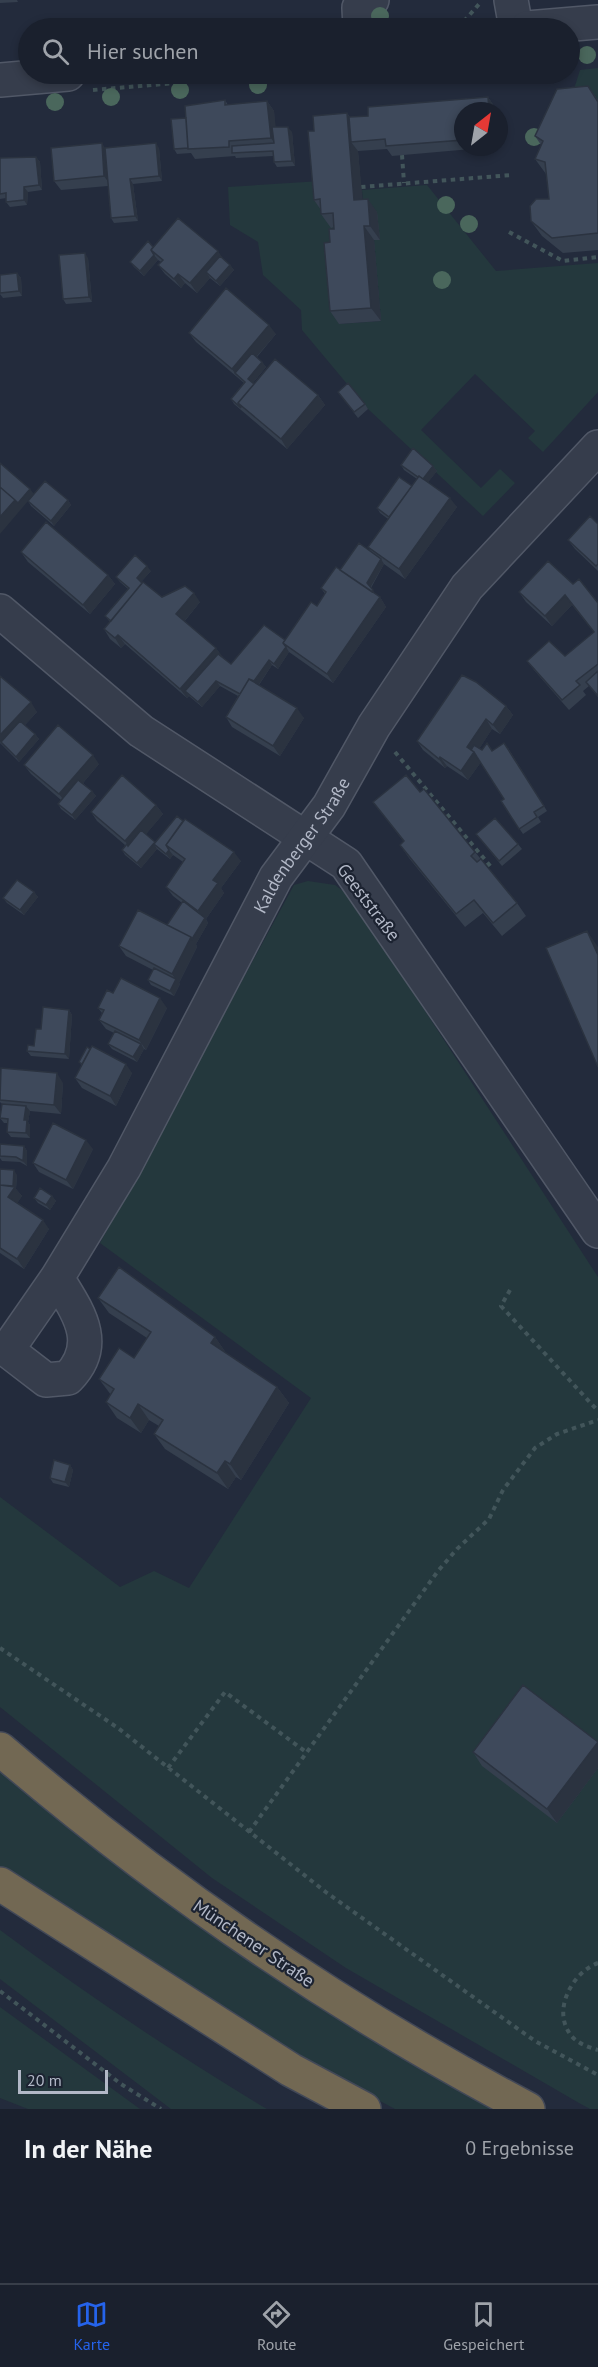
<!DOCTYPE html>
<html lang="de">
<meta charset="utf-8">
<style>
body{margin:0;font-family:"PT Sans",sans-serif;background:#272d39;color:#f1f3f6}
.compass{position:absolute;left:454px;top:102px;width:54px;height:54px;border-radius:50%;background:#1a202d;box-shadow:0 3px 9px #0003;rotate:31deg}
.scale{position:absolute;left:18px;bottom:15px;width:90px;box-sizing:border-box;padding-left:6px;border:3px solid #b2b8c7;border-top:0;font-size:16px;line-height:21px;white-space:nowrap;color:#b2b8c7;-webkit-text-stroke:4px #1c2331;paint-order:stroke}
.list{margin:0;padding:0;list-style:none}
h2{display:flex;justify-content:space-between;align-items:center;height:78px;margin:0;padding:0 24px;font-size:26px}
h2 small{font-size:20px;font-weight:400;color:#9fa3aa}
.icon{flex:none;width:33px;height:33px;fill:none;stroke:currentColor;stroke-width:2;stroke-linecap:round;stroke-linejoin:round}
.map{position:relative;flex:none;width:598px;height:2109px;overflow:hidden}
.search{position:absolute;background:#1a202d;box-shadow:0 3px 9px #0003;left:18px;right:18px;top:18px;height:66px;display:flex;align-items:center;gap:15px;box-sizing:border-box;padding:0 21px;border-radius:33px;color:#9fa3aa;font-size:22px}
.sheet{height:174px;background:#1a202d}
nav{display:flex;justify-content:space-around;align-items:center;box-sizing:border-box;height:84px;border-top:2px solid #383e49;background:#1a202d;font-size:16px;color:#9fa3aa}
nav a{display:grid;justify-items:center;gap:3px}
nav .on{color:#2563eb}
.map>svg:first-child{display:block}
</style>
<div class="map">
<svg width="598" height="2109" viewBox="0 0 598 2109">
<rect width="100%" height="100%" fill="#232b3c"/>
<!-- green -->
<path fill="#24383d" d="M598,68v34l-29,3 11,-35z
M321,181l21,45 -3,98 42,-3 -7,-81 5,-1 -15,-26 -2,-23 65,-5 69,86 102,-8v129l-55,60 -15,-14 7,-7 -60,-57 -54,56 60,58 19,-19 15,14 -32,33 -115,-107 -66,-79 -1,-20 -38,-35 -5,-33 -28,-17 -2,-38z
M308,881l27,4 16,12 247,380v832h-8l-11,-6 -233,-135 -134,-90 -212,-171v-210l120,90 34,-16 35,17 122,-190 -211,-155 194,-358z
M0,1766l499,343h-104l-84,-45 -311,-196z
M0,1930c86,64 175,124 267,179h-96l-171,-130z
M0,2007l140,102h-112l-28,-11z"/>
<g fill="none" stroke-linecap="round" stroke-linejoin="round">
<defs>
<g id="minor">
<path d="M511,0l5,28"/>
<path d="M360,28l-1,-20 13,-8"/>
<path d="M527,28l71,-6"/>
<path d="M0,80l68,-6"/>
<path d="M0,611l141,120 205,133 252,367"/>
<path id="s1" d="M57,1278c20,33 45,65 11,100l-22,2 -39,-30 50,-72 67,-110 152,-291 53,-71 45,-80 93,-139 131,-140"/>
</g>
<path id="highway" d="M0,1749c162,139 339,260 528,360
M0,1884l291,186 73,39"/>
</defs>
<!-- minor casing -->
<use href="#minor" stroke="#515867" stroke-width="36"/>
<!-- highway casing -->
<use href="#highway" stroke="#424857" stroke-width="36"/>
<!-- path -->
<path stroke="#42555a" stroke-width="4" stroke-dasharray="4.5 4.5" stroke-linecap="butt" d="M458,28l22,-25
M93,90l188,-16
M402,155l2,28
M361,187l151,-12
M509,232l54,29 35,-4
M395,752l96,115
M510,1290l-9,16 97,105
M0,1648l118,80 209,165 208,148 63,34
M168,1768l57,-76 81,60
M249,1832l189,-261 19,-22 32,-30 14,-29 32,-42 22,-14 41,-14
M598,1963c-25,9 -46,46 -28,71 6,9 18,13 28,16
M0,1991l121,93 40,25"/>
<!-- minor -->
<use href="#minor" stroke="#363d4c" stroke-width="33"/>
<!-- highway -->
<use href="#highway" stroke="#726853" stroke-width="33"/>
</g>
<!-- trees -->
<g fill="#4a675c">
<circle cx="380" cy="16" r="9"/>
<circle cx="587" cy="55" r="9"/>
<circle cx="258" cy="85" r="9"/>
<circle cx="180" cy="90" r="9"/>
<circle cx="111" cy="97" r="9"/>
<circle cx="55" cy="102" r="9"/>
<circle cx="534" cy="137" r="9"/>
<circle cx="446" cy="205" r="9"/>
<circle cx="469" cy="224" r="9"/>
<circle cx="442" cy="280" r="9"/>
</g>
<!-- wall -->
<path fill="#353f4e" d="M0,0h17l1,2 -18,1z
M588,86l10,14v150l-35,3 -21,-17 -11,-15 18,-22 -3,-25 -11,-15 6,-14 -6,-9z
M488,97l6,9 -31,5v36h31l-102,9 -5,-7 -29,2 4,48 15,13 3,28h-6l7,81 -42,3 -9,-13v-69l4,-15 -3,1 -10,-14v-4l-7,-10v-69l33,-18 3,4 18,-1z
M225,100l3,5 39,-4 7,10 1,16 17,5 3,34 -18,1 -3,-5 -1,-6 -37,2 -1,-2 -40,3 -4,-6 -14,1 -3,-5 12,-31z
M105,148h54l3,33 -29,3 5,37 -24,2 -3,-5 -3,-32 -47,4 -7,-9z
M36,157l4,5 2,28 -14,2 -1,13 -17,2 -4,-5v-4l-6,1v-41z
M153,247l70,12 7,6 4,5 -14,16 -10,-8 -13,15 -12,-10 -4,5 -16,-14 -7,-9 3,-3 -3,-2 -14,16 -10,-9 -4,-5z
M88,258l4,44 -26,2 -3,-5z
M17,273l4,5 1,18 -19,2 -3,-4v-19z
M189,333l87,1 -19,23 5,5 4,5 -13,16 1,1 64,11 7,10 -38,44 -53,-45 -3,-5 13,-16 -48,-41z
M338,392l27,12 3,5 -10,9z
M401,465l32,1 4,5 -9,11 29,25 -52,72 -21,-15 -13,24 4,6 5,3 6,10 -53,76 -44,-31 -11,17 -6,-4 -13,20 45,33 -24,38 -48,-29 -6,-10 12,-21 -18,-10 -18,21 -13,-11 -2,2 -62,-54 -4,4 -11,-9 -6,-10 6,-7 -5,-6 23,-27 -8,-7 -4,-5 35,-6 -10,11 21,15 38,5 -16,20 32,26 6,9 9,7 54,-24 32,-34 8,-12 -4,-6 19,-18 31,-18 -3,-5 20,-28 -8,-6 -3,-5 35,-22 5,-7 -13,-9z
M68,500l3,5 -17,21 -23,-20 -3,-5z
M598,524v47l-23,-22 -7,-9z
M21,552l87,23 7,9 -25,30 -62,-52z
M573,584l25,19v94l-9,-11 -6,5 3,4 -17,15 -35,-40 -7,-9 38,-5 29,-24 -22,-27 -20,21 -26,-24 -7,-10z
M0,676l37,36 -12,13 10,9 4,5 -20,23 -19,-19z
M506,706l7,9 -13,19 -8,-5 -13,20 3,1 10,1 16,-3 39,63 -9,6 3,5 -18,12 -22,-33 3,-2 -23,-37 -13,18 -21,-14 -2,2 -22,-18 -6,-9z
M99,764l-16,19 9,8 4,5 -21,24 -14,-11 -3,-5 3,-4 -30,-26 -7,-9z
M420,792l55,60 42,51 9,13 -24,20 -19,-23 -18,14 -56,-69 -9,-13 4,-3 -31,-40z
M156,805l7,9 -17,20 9,8 86,19 -20,27 3,5 -18,26 2,4 -12,21 1,3 -18,36 1,1 -6,12 -23,-11 -3,-5 5,-10 -27,-14 -7,-10 48,-21 15,-22 -9,-7 -7,-9 17,-25 -10,-7 -3,4 -13,-10 -16,19 -16,-13 -3,-5 3,-5 -28,-24 -6,-9z
M476,834l42,10 4,5 -20,17z
M34,892l4,5 -14,18 -17,-12 -4,-5z
M113,993l54,15 -21,42 -2,-1 -7,13 -25,-13 -4,-5 6,-11 -8,-4 -7,-9 3,-7 -4,-5z
M69,1010l3,5 -3,44 -38,-3 -4,-5 7,-5 7,-17z
M90,1049l42,24 -16,33 -34,-18 -7,-10 7,-12 -3,-4z
M0,1083h63l-2,31 -31,-3 -2,11 2,3v13l-19,-1 -4,-5 1,-9h-4l-4,-5 2,-14 -2,-2z
M0,1144l24,2 3,5v15l-7,-4 -18,-1 -2,-3z
M93,1149l-20,40 -34,-17 -6,-9z
M0,1169l17,6 -1,14 6,7 -5,7 32,26 -25,40 -24,-16z
M52,1196l4,5 -6,9 -12,-7 -4,-5z
M98,1298l117,39 11,16 51,34 12,16 -48,77 -5,-3 -8,12 -63,-40 -11,-15 5,-8 -10,-6 -8,13 -24,-15 -11,-16 5,-7 -12,-16 35,-21 13,-20 -38,-25z
M70,1465l3,5 -4,17 -16,-4 -3,-5z
M598,1742v26l-41,55 -75,-57 -9,-14z"/>
<!-- shaded-wall -->
<path fill="#2b3340" d="M488,97l6,9 1,5h-6z
M267,101l7,10 4,37 -7,-10z
M347,113l9,13 -5,16 7,9 6,62 -10,-13z
M288,127l4,5 3,34 -3,-5z
M102,143l6,10 3,33 -7,-10z
M156,143l3,5 3,33 -3,-5z
M36,157l4,5 2,28 -3,-5z
M130,179l3,5 5,37 -3,-5z
M24,187l4,5 -1,13 -3,-5z
M368,199l9,13 3,28 -10,-14z
M364,226l10,14 7,81 -10,-13z
M218,251l6,9 -18,12 4,6 -13,15 -7,-10z
M85,253l3,5 4,44 -3,-5z
M154,255l4,5 -14,16 -4,-5z
M230,265l4,5 -14,16 -4,-5z
M17,273l4,5 1,18 -3,-5z
M178,274l7,9 -4,5 -7,-9z
M269,325l7,9 -37,43 -4,-4 3,5 -6,-9z
M262,362l4,5 -14,17 -4,-5z
M318,395l7,10 -38,44 -6,-10z
M433,466l4,5 -11,14 -4,-5z
M30,489l4,5 -34,40v-17l15,-17z
M450,498l7,9 -52,72 -6,-10z
M68,500l3,5 -17,21 -3,-5z
M381,559l3,5 -14,24 -3,-5z
M147,566l4,5 -11,12 -3,-5z
M108,575l7,9 -25,30 -7,-9z
M194,593l6,9 -18,22 -6,-10z
M565,595l7,10 -20,21 -7,-10z
M380,597l6,10 -53,76 -6,-9z
M118,635l7,9 -4,4 -6,-10z
M286,647l3,5 -11,17 -4,-5z
M216,648l7,9 -38,34 4,5 -2,2 -7,-9z
M269,660l3,5 -25,37 -3,-5z
M216,681l4,5 -18,21 -4,-5z
M31,702l6,10 -32,35 -4,-5 3,6 -4,-7v-6z
M506,706l7,9 -13,19 -7,-9z
M297,708l7,10 -24,38 -7,-10z
M486,719l6,10 -16,25 5,8 -13,18 -7,-9 6,-24z
M35,734l4,5 -20,23 -3,-5z
M93,755l6,9 -33,39 -7,-9z
M440,757l7,9 -2,2 -6,-9z
M92,791l4,5 -21,24 -3,-5z
M156,805l7,9 -31,37 -7,-10z
M155,842l-1,2 3,5 -16,19 -4,-5z
M169,850l4,5 -3,4 -4,-5z
M234,852l7,9 -20,27 3,5 -18,26 2,4 -12,21 1,3 -18,36 1,1 -6,12 -4,-5 6,-11 -4,-6 19,-37 13,-18 -6,-8 15,-31z
M34,892l4,5 -14,18 -4,-5z
M587,931l11,16v8z
M160,998l7,10 -21,42 -7,-10z
M69,1010l3,5 -3,44 -4,-5z
M141,1044l3,5 -7,13 -4,-5z
M126,1064l6,9 -16,33 -6,-10z
M57,1073l6,10 -2,31 -7,-9z
M26,1106l4,5 -2,11 2,3v13l-4,-5 -2,-13z
M86,1140l7,9 -20,40 -7,-9z
M24,1146l3,5v15l-4,-5z
M14,1170l3,5 -1,14 6,7 -7,11 -7,-10z
M52,1196l4,5 -6,9 -4,-5z
M43,1220l6,9 -25,40 -7,-10z
M215,1337l11,16 -15,-10z
M277,1387l12,16 -48,77 -11,-16z
M138,1404l11,16 -8,13 -11,-15z
M225,1461l11,16 -8,12 -11,-16z
M70,1465l3,5 -4,17 -4,-5z
M598,1742v26l-41,55 -10,-14z"/>
<!-- building -->
<path fill="#3e495b" stroke="#2b3340" stroke-width="1.5" d="M588,86l10,16v131l-46,5 -21,-17 -1,-15 6,-7h13l-4,-37 -10,-3 8,-18 -8,-5 22,-47z
M488,97l1,14h-26v29l-77,6 -1,-7 -34,3 -2,-25 19,-1v-9z
M225,100v5l42,-4 4,37 -42,3v6l-41,2 -3,-43z
M347,113l7,87 14,-1 2,27h-6l7,82 -41,3 -6,-68 6,-1 -1,-13h5l-1,-16 -12,1 -1,-15 -6,1 -6,-69h6l-1,-15z
M186,118l2,30 -14,1 -3,-30z
M272,127h16l4,34 -18,1 -1,-11 -41,2v-7l42,-3z
M102,143l2,33 -50,5 -3,-33z
M156,143l3,33 -29,3 5,37 -24,2 -6,-70z
M36,157l3,28 -15,2v13l-18,2v-9l-6,1v-36z
M178,218l40,33 -28,32 -12,-9 -4,5 -16,-14 5,-5 -12,-10z
M148,241l5,6 -2,3 3,5 -14,16 -10,-9z
M85,253l4,44 -26,2 -4,-44z
M220,256l10,9 -14,16 -10,-9z
M17,273l2,18 -19,2v-18z
M226,288l43,37 -37,44 -43,-36z
M252,353l10,9 -14,17 6,5 -16,19 3,5 -10,-9 14,-17 -10,-9z
M275,359l43,36 -37,44 -43,-36z
M348,383l17,21 -11,8 -16,-20z
M413,448l20,18 -10,13 -4,-3 -1,1 -17,-12z
M0,463l30,26 -12,14 -3,-3 -15,-13z
M419,476l31,22 -51,71 -31,-22z
M399,477l13,9 -23,31 -12,-9z
M45,481l23,19 -17,21 -23,-20z
M0,487l15,13 -15,17z
M590,516l8,8v40l-2,2 -28,-26z
M46,522l62,53 -25,30 -62,-53z
M359,543l22,16 -14,24 6,7 -1,2 -32,-22z
M135,555l12,11 -10,12 5,5 -31,38 -6,-5 24,-28 -13,-11z
M548,561l25,23 6,-5 19,24v61l-22,17 4,4 -18,15 -35,-39 22,-20 16,15 29,-24 -29,-37 -20,21 -26,-24z
M336,567l44,30 -53,77 -44,-31 28,-41 6,4 9,-14 -5,-4z
M143,582l19,15 23,-11 9,7 -18,21 40,34 -36,41 -62,-54 -3,3 -11,-9z
M264,625l21,15 -2,3 3,4 -12,17 -5,-4 -15,21 -5,-2 -9,15 -24,-13 -18,21 -13,-11 33,-37 13,10z
M598,671v25l-12,-14z
M462,675l14,7 30,24 -13,19 -7,-6 -19,28 7,5 -13,19 -21,-14 -1,2 -22,-18z
M0,676l31,26 -31,33z
M249,679l48,29 -24,38 -47,-29z
M20,721l15,13 -19,23 -15,-15z
M58,725l35,30 -34,39 -35,-29z
M487,743l5,8 12,-8 40,63 -10,6 3,5 -18,12 -18,-28 3,-2 -27,-42 -3,-5 -3,-2 3,-5 8,5z
M122,775l34,30 -31,36 -34,-29z
M406,775l14,17 4,-3 51,63 -4,4 6,6 4,-3 36,44 -24,20 -19,-23 -18,14 -56,-69 4,-4 -31,-39z
M78,780l14,11 -20,24 -14,-11z
M177,816l6,5 -17,24 3,5 -3,4 -12,-10z
M495,818l23,26 -19,17 -23,-27z
M185,819l49,33 -21,28 5,3 -20,28 -32,-24 19,-28 -19,-14z
M141,830l14,12 -18,21 -15,-13 5,-6 1,2z
M17,880l17,12 -14,18 -17,-12z
M183,901l22,17 -13,21 -1,-2 -24,-12z
M138,910l53,27 -19,37 -53,-28z
M587,931l11,24v112l-52,-119z
M154,968l22,11 -6,12 -22,-11z
M121,978l39,20 -21,42 -40,-20 5,-10 -6,-2 9,-18 6,3z
M43,1007l26,3 -4,44 -38,-3 1,-6 6,1 2,-17h5z
M115,1031l26,13 -8,13 -25,-13z
M92,1046l34,18 -16,32 -35,-18z
M87,1047l3,2 -8,15 -3,-2z
M1,1068l56,5 -3,32 -54,-5z
M2,1104l24,2 -2,14h3l-1,13 -19,-1 1,-13 -8,-1z
M53,1123l33,17 -20,40 -33,-17z
M0,1144l24,2 -1,15 -7,-4 -16,-1z
M0,1169l14,1 -1,16 -13,-1z
M0,1185l15,2 -7,10 35,23 -26,39 -17,-11z
M40,1188l12,8 -6,9 -12,-7z
M119,1267l96,70 -4,6 66,44 -47,77 -5,-3 -8,12 -63,-39 9,-14 -25,-16 -8,14 -24,-16 8,-13 -15,-10 20,-31 15,10 17,-26 -53,-34z
M54,1460l16,5 -5,17 -15,-4z
M523,1685l75,57 -51,67 -74,-57z"/>
<g text-anchor="middle" dominant-baseline="central" stroke-width="4.5" stroke-linejoin="round" paint-order="stroke">
<!-- street labels -->
<g font-size="18" fill="#b2b8c7" stroke="#1c2331">
<text stroke="none"><textPath href="#s1" startOffset="768">Kaldenberger Straße</textPath></text>
<text transform="translate(369 902) rotate(53)">Geeststraße</text>
<text transform="translate(254 1943) rotate(34)">Münchener Straße</text>
</g>
</g>
</svg>
<svg class="compass" viewBox="-18 -18 36 36"><path d="M0-13l5 13h-10z" fill="#e53935"/><path d="M0 13l5-13h-10z" fill="#9fa3aa"/></svg>
<div class="scale">20 m</div>
<div class="search"><svg class="icon" aria-label="search" viewBox="0 0 24 24"><circle cx="10" cy="10" r="6"/><path d="M15 15l6 6"/></svg>Hier suchen</div>
</div>
<section class="sheet">
<h2>In der Nähe<small>0 Ergebnisse</small></h2>
<ul class="list">
</ul>
</section>
<nav>
<a class="on"><svg class="icon" aria-label="map" viewBox="0 0 24 24"><path d="M3 6l6-2 6 2 6-2v14l-6 2-6-2-6 2zM9 4v14M15 6v14"/></svg>Karte</a>
<a><svg class="icon" aria-label="directions" viewBox="0 0 24 24"><path d="M12 3l9 9-9 9-9-9zM9 14v-3h6M13 9l2 2-2 2"/></svg>Route</a>
<a><svg class="icon" aria-label="saved" viewBox="0 0 24 24"><path d="M7 4h10v16l-5-4-5 4z"/></svg>Gespeichert</a>
</nav>
